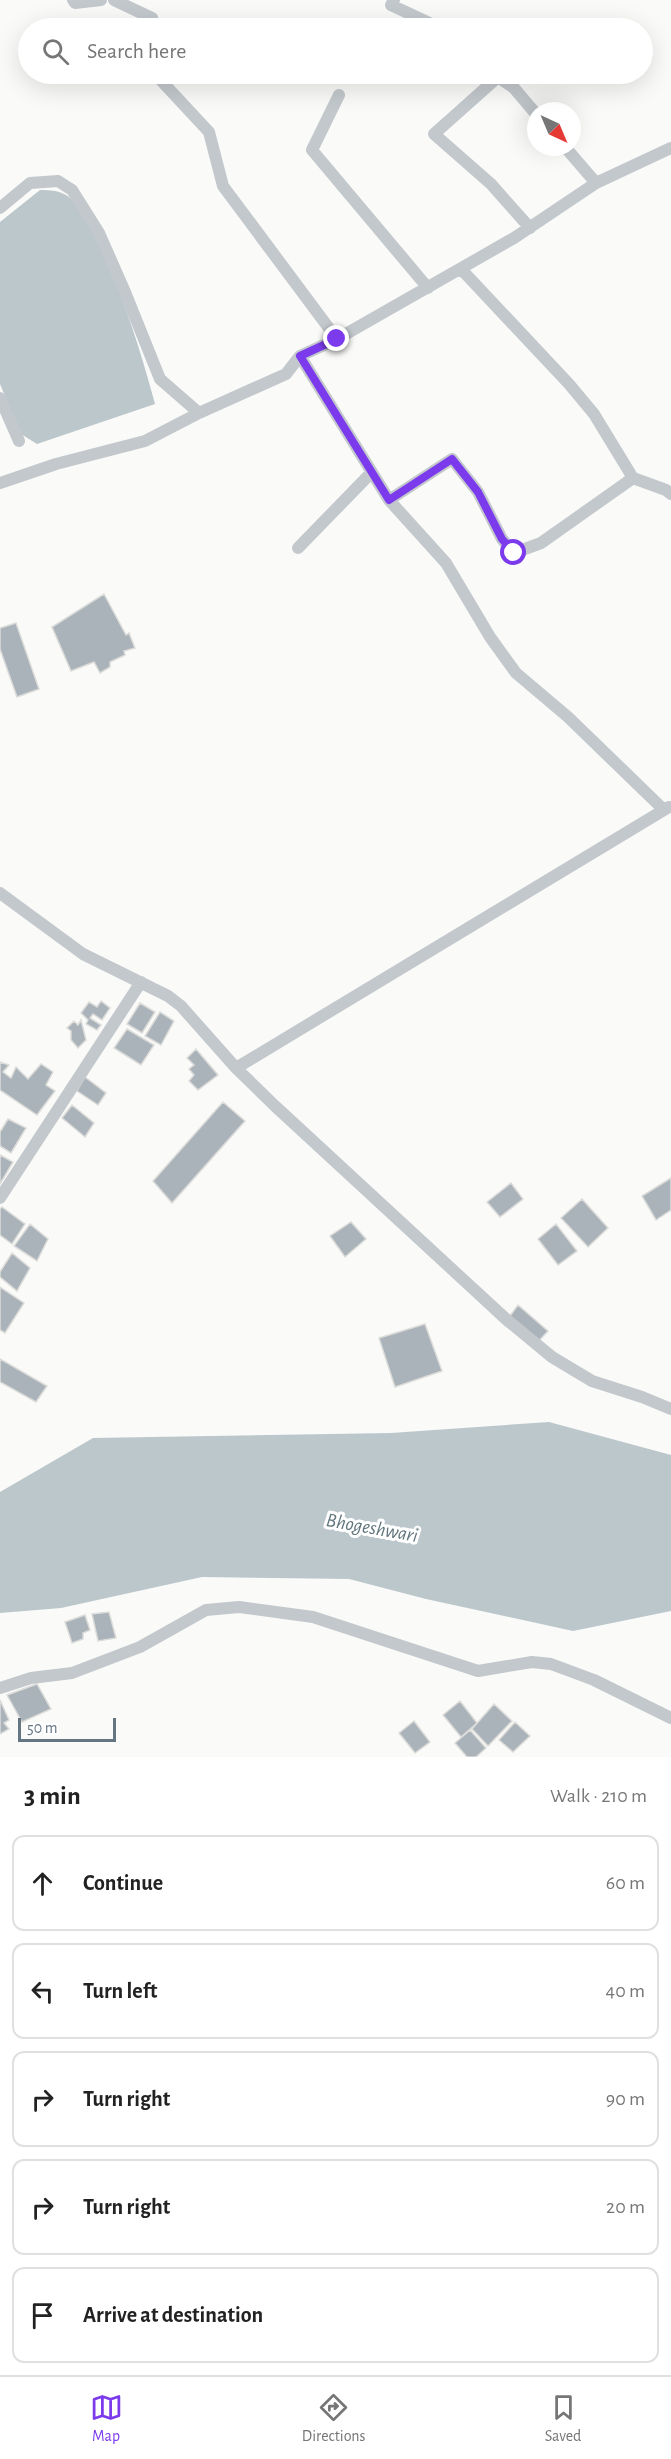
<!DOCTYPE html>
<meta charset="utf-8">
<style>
body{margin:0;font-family:"Alegreya Sans",sans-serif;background:#f6f6f6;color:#222}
.compass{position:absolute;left:527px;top:102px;width:54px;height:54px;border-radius:50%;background:#fff;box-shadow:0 6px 24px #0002;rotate:136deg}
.scale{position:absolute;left:18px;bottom:15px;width:98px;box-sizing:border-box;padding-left:6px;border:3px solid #657683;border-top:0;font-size:16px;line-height:21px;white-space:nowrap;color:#657683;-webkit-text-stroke:4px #fff;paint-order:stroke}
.stop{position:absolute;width:18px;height:18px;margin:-14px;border:4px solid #7c3aed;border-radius:50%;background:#fff}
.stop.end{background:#7c3aed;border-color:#fff;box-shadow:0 2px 6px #0008}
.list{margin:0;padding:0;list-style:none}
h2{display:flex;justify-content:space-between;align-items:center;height:78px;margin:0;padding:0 24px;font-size:26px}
h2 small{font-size:20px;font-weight:400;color:#767676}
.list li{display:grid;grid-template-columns:39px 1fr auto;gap:18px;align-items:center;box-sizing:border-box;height:96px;margin:0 12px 12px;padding:0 12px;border:2px solid #e0e0e0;border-radius:12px}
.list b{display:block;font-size:22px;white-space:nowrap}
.list em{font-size:20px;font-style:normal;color:#767676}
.icon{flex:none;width:33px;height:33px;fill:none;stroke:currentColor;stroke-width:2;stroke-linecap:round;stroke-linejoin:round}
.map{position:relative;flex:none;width:671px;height:1757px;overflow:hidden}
.search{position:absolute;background:#fff;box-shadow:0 6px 24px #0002;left:18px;right:18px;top:18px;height:66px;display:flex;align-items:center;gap:15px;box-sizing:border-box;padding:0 21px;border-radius:33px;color:#767676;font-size:22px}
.sheet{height:618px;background:#fff}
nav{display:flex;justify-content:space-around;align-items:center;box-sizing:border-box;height:84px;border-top:2px solid #e0e0e0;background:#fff;font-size:16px;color:#767676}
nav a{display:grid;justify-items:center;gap:3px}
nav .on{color:#7c3aed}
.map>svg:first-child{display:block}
</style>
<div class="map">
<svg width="671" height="1757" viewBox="0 0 671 1757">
<rect width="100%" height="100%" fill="#fafaf8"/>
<!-- water -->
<path fill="#bbc7cb" d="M40,190c10,0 21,0 30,8 10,9 16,23 22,34 29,55 47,113 63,172l-118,40 -16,-10 -21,-50v-162z
M549,1422l122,33v156l-98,20 -147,-32 -77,-20 -147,-2 -141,31 -61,5v-121l93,-54 298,-5z"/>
<!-- building -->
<path fill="#aab3b9" stroke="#dcdcda" stroke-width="1.5" d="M104,594l22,41 3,-2 6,15 -11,3 1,4 -15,7v5l-10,6 -6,-11 -23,9 -19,-44z
M16,623l23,66 -22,8 -17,-48v-21z
M101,1001l9,7 -8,12 -9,-6 -3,4 11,7 -4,5 -11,-6 2,-4 -7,-7 8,-11 8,5z
M140,1003l15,9 -13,21 -15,-9z
M160,1012l14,9 -13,24 -16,-9z
M81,1020l5,20 -8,8 -7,-8v-9l-4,-3 7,-7 4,4z
M127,1029l27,16 -13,20 -27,-17z
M196,1049l22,26 -20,15 -9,-9 5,-6 -5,-6 5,-4 -7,-7z
M0,1062l9,3 -6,7 8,6 5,-11 12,12 13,-15 12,8 -7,13 9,6 -18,24 -37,-25z
M85,1077l21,16 -8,12 -21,-14z
M223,1102l22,19 -73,82 -19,-22z
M72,1105l22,18 -9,14 -23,-19z
M8,1119l18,9 -15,25 -11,-7v-14z
M0,1155l13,7 -13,22z
M671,1178v32l-15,10 -14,-24z
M511,1183l12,16 -23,18 -13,-15z
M582,1199l26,29 -20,19 -27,-29z
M2,1207l23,17 -13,20 -12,-9v-26z
M351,1222l15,17 -21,18 -15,-21z
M30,1224l18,15 -11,22 -23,-15z
M556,1224l21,27 -19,14 -20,-26z
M12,1253l18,15 -13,23 -17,-14v-5z
M0,1287l24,16 -19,30 -5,-3z
M518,1305l30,26 -12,13 -29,-24z
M425,1324l17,47 -47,16 -16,-49z
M0,1359l47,27 -11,16 -36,-20z
M109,1612l7,26 -18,3 -6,-27z
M85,1615l5,15 -7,3v6l-11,4 -7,-21z
M37,1684l14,25 -29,13 -15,-27z
M0,1700l9,20 -5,3 5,6 -9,5z
M460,1701l17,22 -16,14 -18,-22z
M494,1704l18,17 -24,25 -16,-17z
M414,1721l16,21 -15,11 -16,-20z
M515,1722l15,14 -17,16 -14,-12z
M470,1730l16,18 -10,9h-9l-12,-14z"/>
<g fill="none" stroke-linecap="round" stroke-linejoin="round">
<!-- minor -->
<path stroke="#c3c8cc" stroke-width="12" d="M73,0l2,3 26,-3
M114,0l38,18 -1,10
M394,0l-3,5 49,23
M155,74l54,58 14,54 114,153
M494,74l4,3 -64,57 57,50 39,44
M498,77l16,11 22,26
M339,95l-27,55 116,138
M565,147l31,36
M0,208l30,-25 28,-2 14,9 27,43 26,59 35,87 39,34
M461,269l108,115 25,30 39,64 33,12 5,4
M300,356l89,144 57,63 44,74 26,36 52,44 96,93
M0,398l19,43
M0,483l56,-19 89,-23 54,-28 87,-39 14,-18 37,-17 177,-101 82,-55 75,-35
M389,500l63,-41 26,33 24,47 12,14 27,-10 92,-65
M298,548l74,-76
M0,893l83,61 85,42 13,10 55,62 39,38 232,214 45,37 40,24 50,16 29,12
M236,1068l433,-261
M0,1198l141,-216
M0,1688l31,-10 41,-5 68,-26 66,-37 33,-3 74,10 165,54 54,-9 19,2 43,16 77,38"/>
</g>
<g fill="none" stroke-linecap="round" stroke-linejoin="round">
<!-- route -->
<path stroke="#7c3aed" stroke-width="8" d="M337,339l-37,17 89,144 63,-41 26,33 24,47 12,14"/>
</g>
<g text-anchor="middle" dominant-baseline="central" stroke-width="6" stroke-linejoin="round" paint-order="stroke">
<!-- water labels -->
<g font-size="20" font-style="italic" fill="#60757c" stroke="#fff">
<text transform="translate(372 1528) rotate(10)">Bhogeshwari</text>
</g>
</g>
</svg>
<svg class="compass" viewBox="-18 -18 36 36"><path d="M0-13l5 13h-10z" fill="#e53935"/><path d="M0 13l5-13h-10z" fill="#767676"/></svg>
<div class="scale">50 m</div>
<div class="stop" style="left:514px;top:553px"></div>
<div class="stop end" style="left:337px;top:339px"></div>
<div class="search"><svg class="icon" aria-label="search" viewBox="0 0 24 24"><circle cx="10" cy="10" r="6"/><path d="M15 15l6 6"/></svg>Search here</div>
</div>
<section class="sheet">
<h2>3 min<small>Walk · 210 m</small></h2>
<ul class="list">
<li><svg class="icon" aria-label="ahead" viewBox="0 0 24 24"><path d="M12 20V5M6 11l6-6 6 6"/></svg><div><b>Continue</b></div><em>60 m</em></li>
<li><svg class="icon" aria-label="left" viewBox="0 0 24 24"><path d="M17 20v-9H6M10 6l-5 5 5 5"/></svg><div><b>Turn left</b></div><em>40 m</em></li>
<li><svg class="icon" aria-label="right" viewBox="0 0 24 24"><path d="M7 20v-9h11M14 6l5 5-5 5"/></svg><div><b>Turn right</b></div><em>90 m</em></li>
<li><svg class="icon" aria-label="right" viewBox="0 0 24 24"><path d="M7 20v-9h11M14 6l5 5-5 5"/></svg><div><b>Turn right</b></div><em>20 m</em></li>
<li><svg class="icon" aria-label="arrive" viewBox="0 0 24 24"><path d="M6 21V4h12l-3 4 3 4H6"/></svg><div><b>Arrive at destination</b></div></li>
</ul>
</section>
<nav>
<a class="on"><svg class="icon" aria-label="map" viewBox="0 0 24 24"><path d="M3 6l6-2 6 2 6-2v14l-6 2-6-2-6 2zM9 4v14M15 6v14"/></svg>Map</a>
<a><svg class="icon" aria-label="directions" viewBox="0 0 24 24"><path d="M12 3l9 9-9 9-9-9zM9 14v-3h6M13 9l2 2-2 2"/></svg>Directions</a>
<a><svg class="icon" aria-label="saved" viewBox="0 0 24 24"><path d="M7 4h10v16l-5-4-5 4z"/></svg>Saved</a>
</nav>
